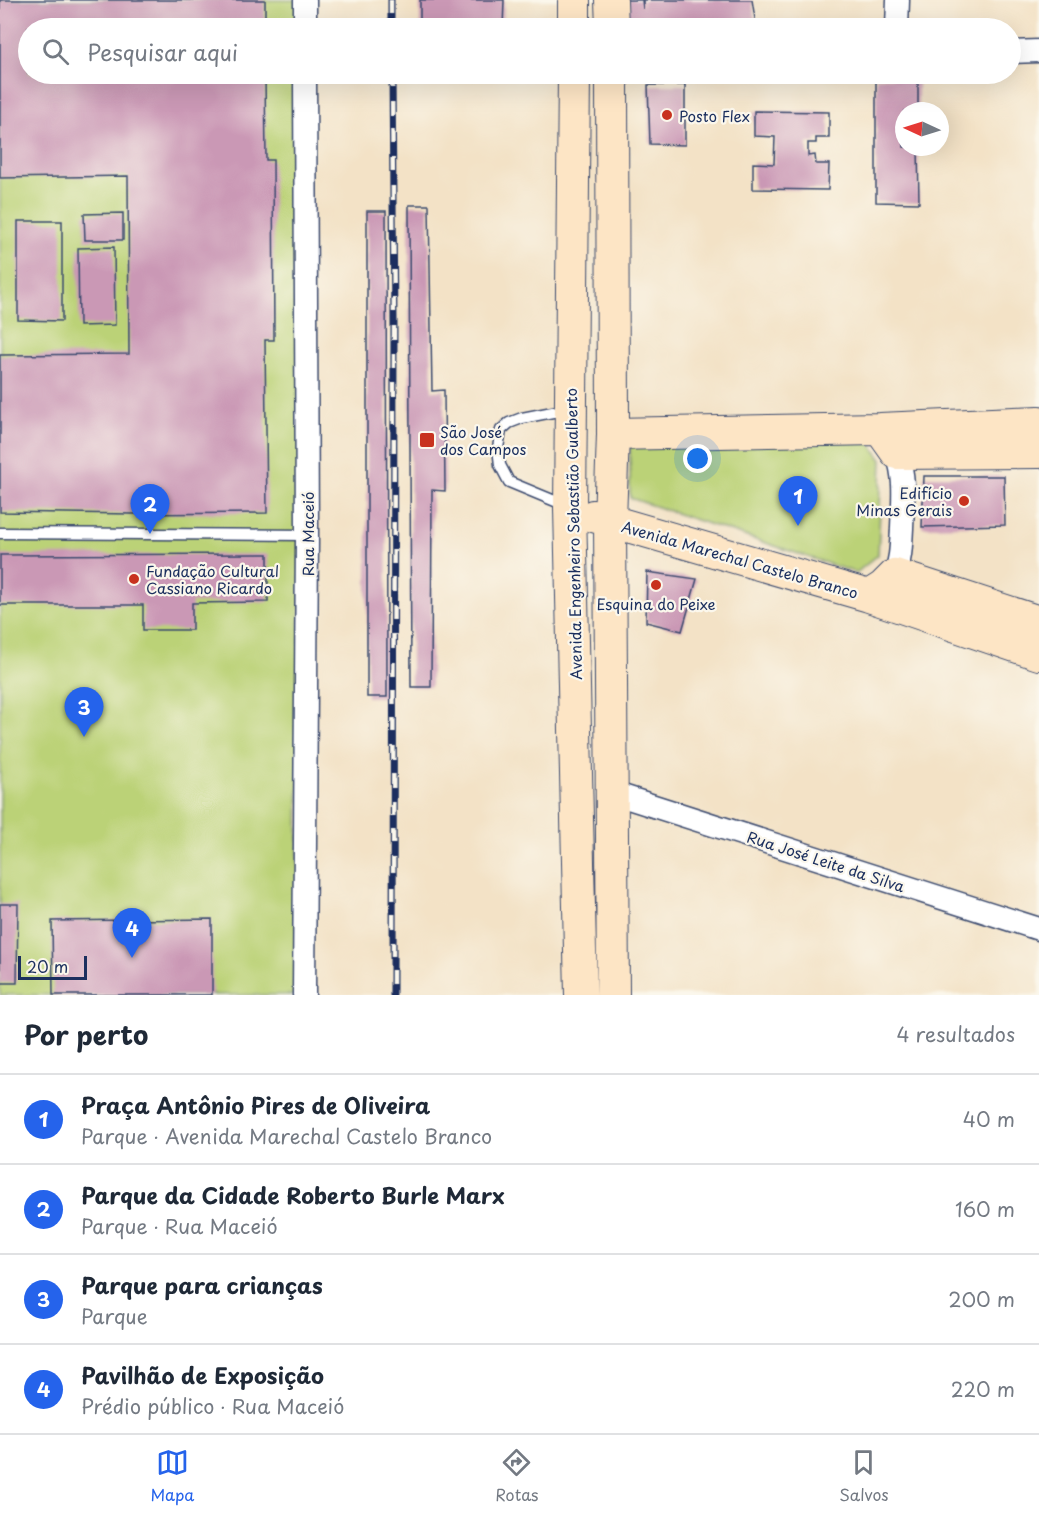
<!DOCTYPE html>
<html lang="pt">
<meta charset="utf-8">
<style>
body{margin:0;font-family:"Playpen Sans",sans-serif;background:#f2f2f3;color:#1f2937}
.compass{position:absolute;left:895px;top:102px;width:54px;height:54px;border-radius:50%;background:#fff;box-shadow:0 6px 24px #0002;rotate:274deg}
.scale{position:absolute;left:18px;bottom:15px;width:69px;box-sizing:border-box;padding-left:6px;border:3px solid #1b2f5e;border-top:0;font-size:16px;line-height:21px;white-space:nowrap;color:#1b2f5e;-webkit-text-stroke:4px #fbf7ec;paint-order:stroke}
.you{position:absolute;left:698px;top:459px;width:21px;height:21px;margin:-15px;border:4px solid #fff;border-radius:50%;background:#1a73e8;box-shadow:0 0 0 9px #1a73e833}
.badge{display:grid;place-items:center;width:39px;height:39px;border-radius:50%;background:#2563eb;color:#fff;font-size:20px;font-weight:700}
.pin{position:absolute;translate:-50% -50px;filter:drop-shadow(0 2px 3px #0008)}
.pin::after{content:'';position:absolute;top:32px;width:21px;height:18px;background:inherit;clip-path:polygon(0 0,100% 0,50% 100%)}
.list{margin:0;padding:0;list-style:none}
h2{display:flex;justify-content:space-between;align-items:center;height:78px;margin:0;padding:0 24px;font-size:26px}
h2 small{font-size:20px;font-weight:400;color:#747a83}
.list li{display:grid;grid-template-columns:39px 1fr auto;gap:18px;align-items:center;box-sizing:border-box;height:90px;padding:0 24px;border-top:2px solid #e0e1e3}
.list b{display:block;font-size:22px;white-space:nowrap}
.list p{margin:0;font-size:20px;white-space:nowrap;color:#747a83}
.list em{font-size:20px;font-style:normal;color:#747a83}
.icon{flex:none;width:33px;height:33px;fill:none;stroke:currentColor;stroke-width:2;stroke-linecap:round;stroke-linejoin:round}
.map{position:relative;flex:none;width:1039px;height:995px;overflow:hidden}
.search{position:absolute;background:#fff;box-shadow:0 6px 24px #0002;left:18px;right:18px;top:18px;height:66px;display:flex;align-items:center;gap:15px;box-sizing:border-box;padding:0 21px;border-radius:33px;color:#747a83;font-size:22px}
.sheet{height:438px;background:#fff}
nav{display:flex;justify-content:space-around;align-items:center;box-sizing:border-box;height:84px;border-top:2px solid #e0e1e3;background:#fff;font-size:16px;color:#747a83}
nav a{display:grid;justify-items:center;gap:3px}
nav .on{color:#2563eb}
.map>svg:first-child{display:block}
</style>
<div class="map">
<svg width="1039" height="995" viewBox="0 0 1039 995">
<rect width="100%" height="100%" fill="#fbf7ec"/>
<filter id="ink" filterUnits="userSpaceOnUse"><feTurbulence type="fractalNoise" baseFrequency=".0167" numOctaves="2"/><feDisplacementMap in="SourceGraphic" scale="12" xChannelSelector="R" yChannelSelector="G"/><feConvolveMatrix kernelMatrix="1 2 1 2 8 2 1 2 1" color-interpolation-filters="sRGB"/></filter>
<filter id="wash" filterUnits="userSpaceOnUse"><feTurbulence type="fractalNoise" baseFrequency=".008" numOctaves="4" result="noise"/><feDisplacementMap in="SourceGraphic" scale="24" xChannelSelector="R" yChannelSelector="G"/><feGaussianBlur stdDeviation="1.35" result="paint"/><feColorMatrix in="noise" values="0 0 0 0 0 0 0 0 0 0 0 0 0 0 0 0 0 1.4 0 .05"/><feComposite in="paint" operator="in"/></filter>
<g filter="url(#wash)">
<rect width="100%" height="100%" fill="#f3e2c6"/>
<!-- green -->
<path fill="#bbd277" stroke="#6b806a" stroke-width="1.5" d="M0,0h305l-1,28h-276v46h276l-7,921h-297z
M865,436l17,24 -4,95 -22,18 -226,-75v-55z"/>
<g id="blocks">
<!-- building -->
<path fill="#ca98b5" d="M0,0h265v28h-237v46h237l1,86h7l1,180h-9l2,173 -136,1 -131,-2v-157l129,-1 -1,-178 -128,2z
M420,0h84l-1,28h-83z
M626,0h16l1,9v-9h109l4,25 -130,-1z
M876,77l42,1v33h-14v36h14l1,56 -43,-1z
M648,85h37v60l-35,-1z
M754,111l75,1v26h-13v5h-8v13l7,-1 1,9h13l-1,26 -75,-1v-26l21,1 1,-27 -21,-1z
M409,205h20l3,186 12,-1 1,101 -13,-1 -1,197h-20z
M367,211h19l1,486h-20z
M123,213v27h-38l-1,-26z
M18,221h44v100l-44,-1z
M114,247l1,78 -36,1 -1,-78z
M924,476h80l1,49 -83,2z
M268,554v48l-76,1v27h-49v-25h-143v-50z
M647,572l50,7 -15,52 -36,-9z
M0,904h18l-1,79h-17z
M212,919v76h-159l-1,-74z"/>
</g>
</g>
<g filter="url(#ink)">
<use href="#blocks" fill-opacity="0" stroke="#3b4a6e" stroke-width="1.5"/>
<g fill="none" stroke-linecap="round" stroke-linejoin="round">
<defs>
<path id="lane" d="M567,506l-58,-24 -9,-17 -2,-17 3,-18 8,-7 13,-5 46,-9
M0,533l307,2"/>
<path id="street" d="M305,0v28
M897,28l1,-28
M1010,52l29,-1
M895,575c6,-16 6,-30 7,-47 1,-28 4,-48 -5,-75
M613,793l426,136
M304,995l3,-460 -2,-461"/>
<path id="secondary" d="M574,0v28
M611,0l1,28
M574,74l-4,434 11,487
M612,74l1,360 -3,87 3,474
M880,429l17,24 142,-1
M613,434l267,-5 159,-7
M593,516l276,80 170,58
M869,596l14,-9 12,-12 144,47"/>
</defs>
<!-- lane casing -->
<use href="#lane" stroke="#3b4a6e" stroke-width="13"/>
<!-- street casing -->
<use href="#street" stroke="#3b4a6e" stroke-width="25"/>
<!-- secondary casing -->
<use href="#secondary" stroke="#3b4a6e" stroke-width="34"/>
<!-- lane -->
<use href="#lane" stroke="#fff" stroke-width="10"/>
<!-- street -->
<use href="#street" stroke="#fff" stroke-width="22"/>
<!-- secondary -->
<use href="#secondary" stroke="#fde5c5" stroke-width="32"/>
<defs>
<path id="rail" d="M391,0v28
M392,74l2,249 -1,672"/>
</defs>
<!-- rail casing -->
<use href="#rail" stroke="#1b2f5e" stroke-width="7"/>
<!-- rail -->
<use href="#rail" stroke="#fbf7ec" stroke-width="4.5" stroke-dasharray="14" stroke-linecap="butt"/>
</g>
</g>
<!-- markers -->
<g fill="#c8321e" stroke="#fbf7ec" stroke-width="2">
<circle cx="667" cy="115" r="6"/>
<rect x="419" y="432" width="16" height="16" rx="3"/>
<circle cx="964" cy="501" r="6"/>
<circle cx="134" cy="579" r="6"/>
<circle cx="656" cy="585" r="6"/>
</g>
<g text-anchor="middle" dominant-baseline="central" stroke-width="4.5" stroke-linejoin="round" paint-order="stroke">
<!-- poi labels -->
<g font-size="15" fill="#1b2f5e" stroke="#fbf7ec" text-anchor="start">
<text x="679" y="115">Posto Flex</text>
<text x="440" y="431">São José<tspan x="440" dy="17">dos Campos</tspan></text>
<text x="952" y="492" text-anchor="end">Edifício<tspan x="952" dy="17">Minas Gerais</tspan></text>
<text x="146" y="570">Fundação Cultural<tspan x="146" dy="17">Cassiano Ricardo</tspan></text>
<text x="656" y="603" text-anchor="middle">Esquina do Peixe</text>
</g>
<!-- street labels -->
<g font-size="15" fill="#1b2f5e" stroke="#fbf7ec">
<text transform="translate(307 534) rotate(-90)">Rua Maceió</text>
<text transform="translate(573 534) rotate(-91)">Avenida Engenheiro Sebastião Gualberto</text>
<text transform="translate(740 559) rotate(16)">Avenida Marechal Castelo Branco</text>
<text transform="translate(826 861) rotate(18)">Rua José Leite da Silva</text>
</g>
</g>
</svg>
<svg class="compass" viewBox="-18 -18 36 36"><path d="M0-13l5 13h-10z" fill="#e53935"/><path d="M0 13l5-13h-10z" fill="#747a83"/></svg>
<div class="scale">20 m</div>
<div class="you"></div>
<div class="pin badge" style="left:798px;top:526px">1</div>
<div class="pin badge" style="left:150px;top:534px">2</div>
<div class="pin badge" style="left:84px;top:737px">3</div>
<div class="pin badge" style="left:132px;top:958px">4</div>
<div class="search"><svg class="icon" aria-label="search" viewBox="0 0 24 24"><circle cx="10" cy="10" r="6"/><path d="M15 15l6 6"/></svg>Pesquisar aqui</div>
</div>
<section class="sheet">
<h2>Por perto<small>4 resultados</small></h2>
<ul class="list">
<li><span class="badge">1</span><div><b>Praça Antônio Pires de Oliveira</b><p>Parque · Avenida Marechal Castelo Branco</p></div><em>40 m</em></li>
<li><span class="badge">2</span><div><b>Parque da Cidade Roberto Burle Marx</b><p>Parque · Rua Maceió</p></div><em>160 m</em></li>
<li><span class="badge">3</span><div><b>Parque para crianças</b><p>Parque</p></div><em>200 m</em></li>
<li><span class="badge">4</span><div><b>Pavilhão de Exposição</b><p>Prédio público · Rua Maceió</p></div><em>220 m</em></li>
</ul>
</section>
<nav>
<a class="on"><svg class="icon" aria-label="map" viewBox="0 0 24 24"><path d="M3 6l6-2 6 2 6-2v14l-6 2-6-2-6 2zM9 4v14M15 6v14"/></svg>Mapa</a>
<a><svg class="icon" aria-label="directions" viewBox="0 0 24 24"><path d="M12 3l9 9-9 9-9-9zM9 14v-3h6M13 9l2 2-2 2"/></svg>Rotas</a>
<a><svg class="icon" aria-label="saved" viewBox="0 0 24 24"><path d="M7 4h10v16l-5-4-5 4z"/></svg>Salvos</a>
</nav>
